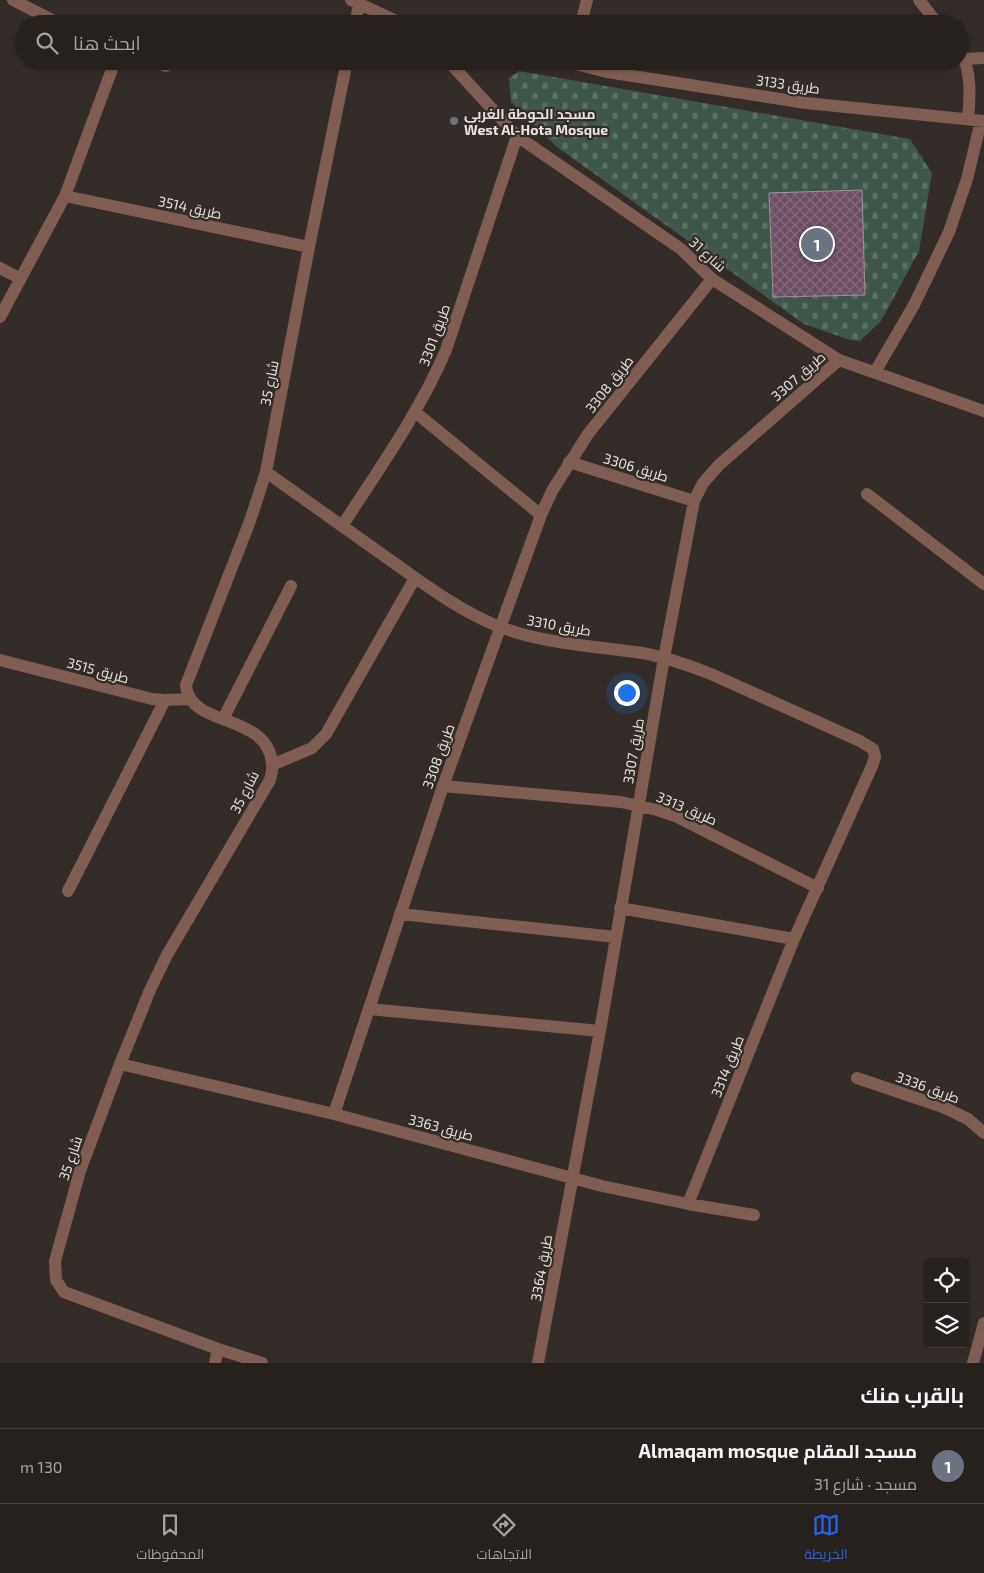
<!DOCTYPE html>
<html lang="ar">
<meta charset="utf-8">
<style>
body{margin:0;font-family:"Exo 2",Cairo,sans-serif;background:#332e2b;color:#f1f3f6;direction:rtl}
.controls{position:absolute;right:15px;bottom:15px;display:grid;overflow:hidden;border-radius:5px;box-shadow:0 1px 4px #0004}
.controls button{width:45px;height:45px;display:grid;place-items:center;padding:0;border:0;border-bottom:1px solid #433e3c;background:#27211e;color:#f1f3f6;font:25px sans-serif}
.you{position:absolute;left:626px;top:692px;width:18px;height:18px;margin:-12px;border:4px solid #fff;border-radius:50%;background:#1a73e8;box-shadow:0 0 0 8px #1a73e833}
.badge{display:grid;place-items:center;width:32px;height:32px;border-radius:50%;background:#2563eb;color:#fff;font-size:16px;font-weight:700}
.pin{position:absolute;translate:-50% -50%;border:2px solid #fff;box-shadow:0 1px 5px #0006}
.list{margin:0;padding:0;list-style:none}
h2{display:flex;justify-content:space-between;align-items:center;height:65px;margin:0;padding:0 20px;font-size:21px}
h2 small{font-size:16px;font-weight:400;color:#a4a3a4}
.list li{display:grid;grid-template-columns:32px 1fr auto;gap:15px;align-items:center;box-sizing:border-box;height:75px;padding:0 20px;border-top:1px solid #433e3c}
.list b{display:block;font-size:19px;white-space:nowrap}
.list p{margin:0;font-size:16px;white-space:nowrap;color:#a4a3a4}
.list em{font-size:16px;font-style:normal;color:#a4a3a4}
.icon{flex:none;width:28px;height:28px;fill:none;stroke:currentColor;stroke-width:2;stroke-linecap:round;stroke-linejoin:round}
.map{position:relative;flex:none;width:984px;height:1363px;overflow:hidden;direction:ltr}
.search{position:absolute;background:#27211e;box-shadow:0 1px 4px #0004;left:15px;right:15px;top:15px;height:55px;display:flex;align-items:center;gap:12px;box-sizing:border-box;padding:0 18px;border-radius:28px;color:#a4a3a4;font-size:19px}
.sheet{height:140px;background:#27211e}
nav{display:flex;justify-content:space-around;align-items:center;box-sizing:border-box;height:70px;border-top:1px solid #433e3c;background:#27211e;font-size:14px;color:#a4a3a4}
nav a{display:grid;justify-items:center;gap:2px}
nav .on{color:#2563eb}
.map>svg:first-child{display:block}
</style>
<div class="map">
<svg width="984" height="1363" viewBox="0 0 984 1363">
<defs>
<pattern id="cemetery-stones" width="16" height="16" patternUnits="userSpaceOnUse" patternTransform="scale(1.25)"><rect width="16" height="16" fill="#3f574b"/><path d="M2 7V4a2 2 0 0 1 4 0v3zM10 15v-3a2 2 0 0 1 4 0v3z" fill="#5b6f65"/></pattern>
<pattern id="building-cross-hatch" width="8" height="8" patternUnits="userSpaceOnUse" patternTransform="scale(1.25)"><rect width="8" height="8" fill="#6d4f63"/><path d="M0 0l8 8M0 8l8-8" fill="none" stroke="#826879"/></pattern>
</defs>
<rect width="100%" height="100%" fill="#342c28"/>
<!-- cemetery -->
<path fill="url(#cemetery-stones)" d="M519,71l391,68 22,34 -13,78 -38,70 -21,20 -10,-1 -46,-16 -247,-177 -46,-45 -2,-24z"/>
<!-- building -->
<path fill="url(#building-cross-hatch)" stroke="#9d939a" d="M862,190l3,105 -92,2 -4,-104z"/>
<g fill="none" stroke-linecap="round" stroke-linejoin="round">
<!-- service -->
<path stroke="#805d53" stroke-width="12" d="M919,0l19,24
M960,51c12,20 10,45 8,68
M965,59l19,-1
M867,494l117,90
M223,719l68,-133
M68,891l97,-191"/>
<!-- minor -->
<path stroke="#805d53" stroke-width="12" d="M13,0l47,24
M351,0l52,24
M355,24l4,-19
M581,24l6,-24
M151,61l15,5
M448,61l69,75 164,113 31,30 127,81 145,51
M563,61l44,11 199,31 178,18
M65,196l244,51
M0,268l19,10
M0,317l65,-121 50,-135
M875,372l39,-67 35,-73 18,-53 14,-58
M415,412l126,103
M569,462l125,39
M266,472c41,29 83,59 124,88 34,24 71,52 110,67 45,17 95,19 142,26 24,4 46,12 69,21l149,67 13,8 2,8 -3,9 -78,173 -106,265
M342,526c37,-57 77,-113 104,-176l71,-214
M0,660l152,39 13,1 24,-1
M272,765l40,-17 14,-14 89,-156
M443,786l178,16 36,8 18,6 143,72
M620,908l174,31
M400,914l216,23
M369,1009l231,22
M120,1064l214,50 268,72 86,18 66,11
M857,1078l86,29 25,12 16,14
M334,1114l109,-328 98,-271 11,-24 36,-57 124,-155
M215,1363l3,-14
M262,1363l-44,-14 -154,-57 -8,-12 -1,-19 25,-90 40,-107 30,-74 17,-35 103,-175c1,-4 3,-10 2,-15 -2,-53 -83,-36 -86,-80l64,-164 16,-49 43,-225 38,-186
M538,1363l62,-332 64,-373 30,-157 9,-18 16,-18 120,-105
M973,1363l11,-40"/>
</g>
<!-- markers -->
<circle fill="#6b7280" stroke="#342c28" stroke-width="2" cx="454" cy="121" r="5"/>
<g text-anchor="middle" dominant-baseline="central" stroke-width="4.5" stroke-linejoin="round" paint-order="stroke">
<!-- street labels -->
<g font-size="14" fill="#e8e3e0" stroke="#342c28">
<text transform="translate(788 84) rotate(8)">طريق 3133</text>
<text transform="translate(190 207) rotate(12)">طريق 3514</text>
<text transform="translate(708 254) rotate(42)">شارع 31</text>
<text transform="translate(434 335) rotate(-70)">طريق 3301</text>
<text transform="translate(798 376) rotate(-41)">طريق 3307</text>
<text transform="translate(269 383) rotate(-79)">شارع 35</text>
<text transform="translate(609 384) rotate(-52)">طريق 3308</text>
<text transform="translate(636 467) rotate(17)">طريق 3306</text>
<text transform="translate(559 625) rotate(10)">طريق 3310</text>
<text transform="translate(98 670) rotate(15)">طريق 3515</text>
<text transform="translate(633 751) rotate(-80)">طريق 3307</text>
<text transform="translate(438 756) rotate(-70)">طريق 3308</text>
<text transform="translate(244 792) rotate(-63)">شارع 35</text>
<text transform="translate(687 808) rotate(23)">طريق 3313</text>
<text transform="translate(727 1066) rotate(-68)">طريق 3314</text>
<text transform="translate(928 1087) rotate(20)">طريق 3336</text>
<text transform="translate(441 1127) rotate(15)">طريق 3363</text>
<text transform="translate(70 1158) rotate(-71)">شارع 35</text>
<text transform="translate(541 1268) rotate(-80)">طريق 3364</text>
</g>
<!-- poi labels -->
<g font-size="14" font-weight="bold" fill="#e8e3e0" stroke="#342c28" text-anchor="start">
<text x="464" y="113">مسجد الحوطة الغربي<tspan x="464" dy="16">West Al-Hota Mosque</tspan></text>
</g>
</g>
</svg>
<div class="controls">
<button><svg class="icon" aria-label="locate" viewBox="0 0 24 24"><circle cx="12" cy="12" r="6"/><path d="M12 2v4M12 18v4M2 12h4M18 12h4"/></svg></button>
<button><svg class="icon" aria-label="layers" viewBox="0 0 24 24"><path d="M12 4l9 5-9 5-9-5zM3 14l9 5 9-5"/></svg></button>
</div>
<div class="you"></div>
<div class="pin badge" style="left:817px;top:244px;background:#6b7280">1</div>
<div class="search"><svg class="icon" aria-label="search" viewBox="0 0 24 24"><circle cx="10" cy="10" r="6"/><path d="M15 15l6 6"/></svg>ابحث هنا</div>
</div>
<section class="sheet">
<h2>بالقرب منك<small></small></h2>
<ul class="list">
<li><span class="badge" style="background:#6b7280">1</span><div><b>مسجد المقام Almaqam mosque</b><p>مسجد · شارع 31</p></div><em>130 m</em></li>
</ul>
</section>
<nav>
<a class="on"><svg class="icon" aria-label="map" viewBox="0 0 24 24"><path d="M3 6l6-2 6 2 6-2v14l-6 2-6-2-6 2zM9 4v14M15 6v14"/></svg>الخريطة</a>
<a><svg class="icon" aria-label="directions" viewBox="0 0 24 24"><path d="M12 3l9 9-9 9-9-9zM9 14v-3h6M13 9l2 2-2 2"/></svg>الاتجاهات</a>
<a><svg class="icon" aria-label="saved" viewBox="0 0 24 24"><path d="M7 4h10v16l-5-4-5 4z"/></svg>المحفوظات</a>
</nav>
